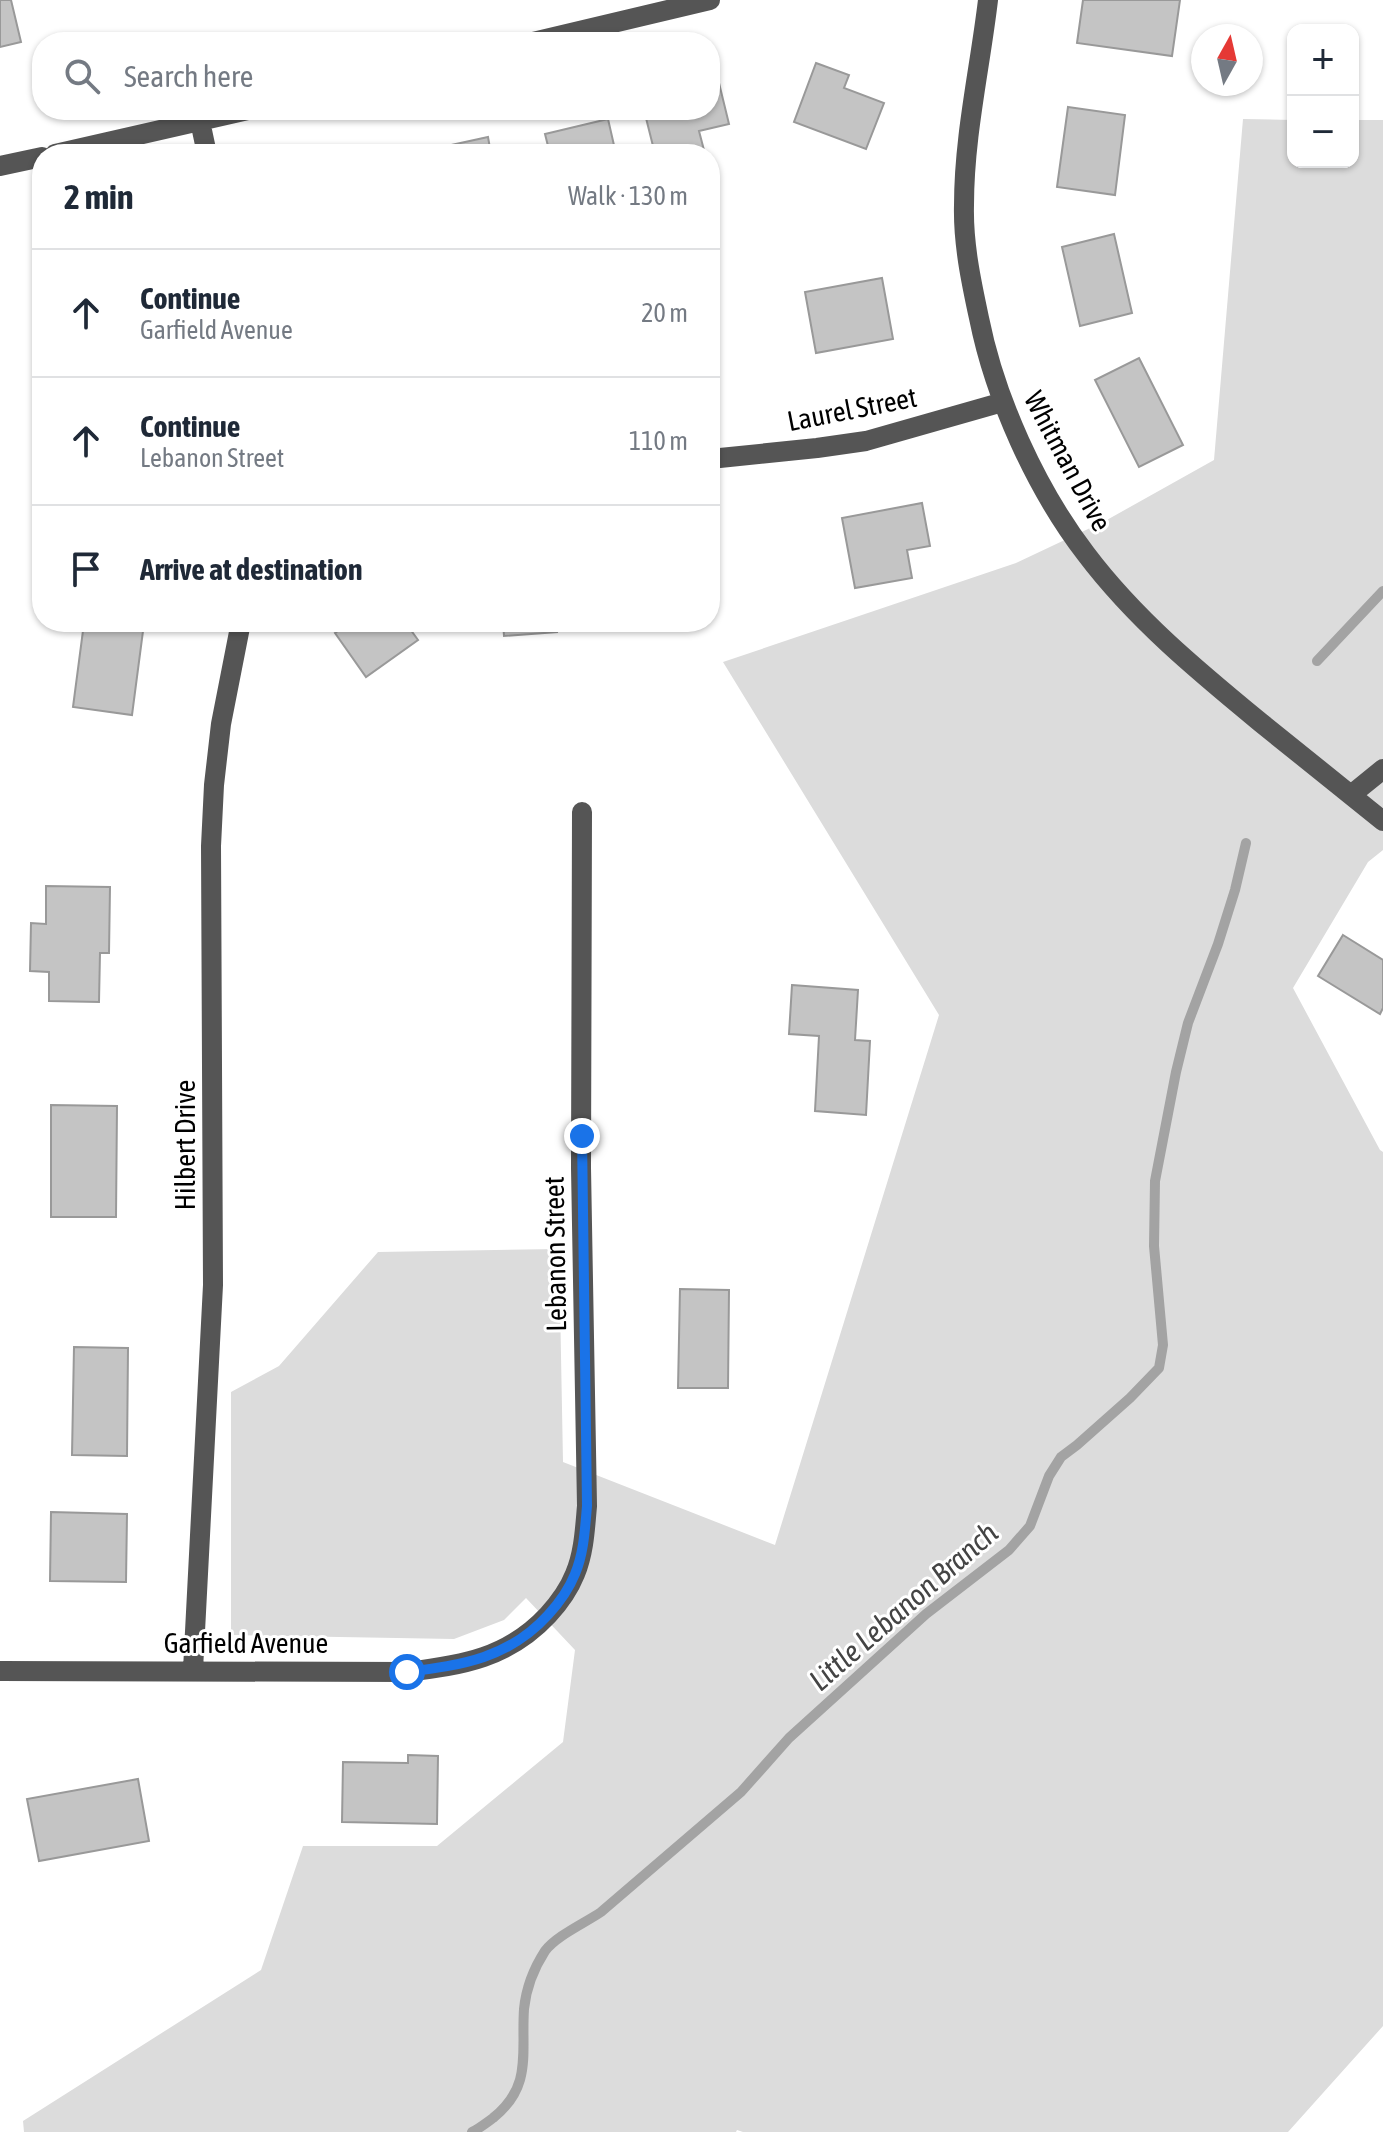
<!DOCTYPE html>
<meta charset="utf-8">
<style>
body{margin:0;font-family:"Asap Condensed",sans-serif;background:#f2f2f3;color:#1f2937}
.controls{position:absolute;right:24px;top:24px;display:grid;overflow:hidden;border-radius:16px;box-shadow:0 2px 6px #0004}
.controls button{width:72px;height:72px;display:grid;place-items:center;padding:0;border:0;border-bottom:2px solid #e0e1e3;background:#fff;color:#1f2937;font:40px sans-serif}
.compass{position:absolute;left:1191px;top:24px;width:72px;height:72px;border-radius:50%;background:#fff;box-shadow:0 2px 6px #0004;rotate:8deg}
.stop{position:absolute;width:24px;height:24px;margin:-18px;border:6px solid #1a73e8;border-radius:50%;background:#fff}
.stop.end{background:#1a73e8;border-color:#fff;box-shadow:0 2px 8px #0008}
.list{margin:0;padding:0;list-style:none}
h2{display:flex;justify-content:space-between;align-items:center;height:104px;margin:0;padding:0 32px;font-size:34px}
h2 small{font-size:26px;font-weight:400;color:#747a83}
.list li{display:grid;grid-template-columns:52px 1fr auto;gap:24px;align-items:center;box-sizing:border-box;height:128px;padding:0 32px;border-top:2px solid #e0e1e3}
.list b{display:block;font-size:30px;white-space:nowrap}
.list p{margin:0;font-size:26px;white-space:nowrap;color:#747a83}
.list em{font-size:26px;font-style:normal;color:#747a83}
.icon{flex:none;width:44px;height:44px;fill:none;stroke:currentColor;stroke-width:2;stroke-linecap:round;stroke-linejoin:round}
.map{position:relative;flex:none;width:1383px;height:2132px;overflow:hidden}
.search{position:absolute;background:#fff;box-shadow:0 2px 6px #0004;left:32px;top:32px;width:688px;height:88px;display:flex;align-items:center;gap:20px;box-sizing:border-box;padding:0 28px;border-radius:32px;color:#747a83;font-size:30px}
.panel{position:absolute;background:#fff;box-shadow:0 2px 6px #0004;left:32px;top:144px;width:688px;height:488px;border-radius:32px}
.map>svg:first-child{display:block}
</style>
<div class="map">
<svg width="1383" height="2132" viewBox="0 0 1383 2132">
<rect width="100%" height="100%" fill="#fff"/>
<!-- green -->
<path fill="#dcdcdc" d="M1243,119l50,1v42h60v-42h30v730l-15,12 -75,126 87,162 3,2v874l-95,106h-545l-6,-2 -1,2h-712l-1,-11 238,-151 42,-124h134l126,-104 12,-92 -49,-52 -22,22 -50,19 -223,-4v-243l48,-26 99,-114 181,-3 4,213 212,83 164,-530 -216,-353 293,-99 89,-42 109,-61z"/>
<g fill="none" stroke-linecap="round" stroke-linejoin="round">
<!-- stream -->
<path stroke="#a3a3a3" stroke-width="10" d="M1317,661l66,-70
M472,2132c8,-4 14,-9 21,-14 40,-32 28,-65 31,-109 2,-20 10,-41 21,-58 11,-15 40,-28 56,-39l140,-120 48,-54 137,-124 83,-64 21,-24 19,-50 12,-19 16,-12 53,-47 29,-30 4,-23 -9,-99 1,-65 21,-109 12,-49 30,-79 17,-54 11,-47"/>
</g>
<!-- building -->
<path fill="#c4c4c4" stroke="#999" stroke-width="2" d="M0,0h11l10,42 -21,5z
M1083,0h97l-8,56 -95,-13z
M816,63l33,12 -5,13 40,15 -18,46 -72,-27z
M719,83l10,41 -30,7 6,23h-50l-11,-44h66v-25z
M1068,107l57,8 -10,80 -58,-8z
M608,119l8,35h-66l-5,-20z
M488,137l3,17h-81z
M1114,234l18,79 -52,13 -18,-79z
M882,278l11,61 -77,14 -11,-61z
M1139,358l44,87 -44,22 -44,-87z
M922,503l8,43 -23,4 5,28 -57,10 -13,-70z
M351,622h54l13,18 -52,37 -31,-44z
M503,622h53l1,10 -53,4z
M84,623l59,8 -11,84 -59,-8z
M46,886l64,1 -1,66h-9l-1,49 -50,-1v-29l-19,-1 1,-48 15,1z
M1343,935l40,25v48l-3,6 -62,-38z
M792,985l66,5 -3,50 15,1 -4,74 -51,-4 4,-75 -30,-2z
M51,1105l66,1 -1,111h-65z
M680,1289l49,1 -1,98h-50z
M74,1347l54,1 -1,108 -55,-1z
M51,1512l76,2 -1,68 -76,-1z
M408,1755l30,1 -1,68 -95,-2 1,-60 65,1z
M138,1779l11,62 -110,20 -12,-62z"/>
<g fill="none" stroke-linecap="round" stroke-linejoin="round">
<!-- minor -->
<path stroke="#555" stroke-width="20" d="M988,0c-8,68 -24,136 -24,205 -1,38 7,76 15,113 16,80 57,171 107,236 49,65 112,117 174,168 41,33 82,66 123,99
M533,42l177,-42
M200,121l7,33
M55,154l193,-44
M0,166l42,-9
M710,459l107,-11 49,-7 137,-39
M1351,795l32,-26
M193,1670l20,-385 -2,-439 3,-61 7,-61 20,-102
M0,1671l407,1c56,-7 101,-14 141,-57 11,-12 21,-26 27,-41 9,-21 10,-46 12,-68l-6,-338 1,-356"/>
</g>
<g fill="none" stroke-linecap="round" stroke-linejoin="round">
<!-- route -->
<path stroke="#1a73e8" stroke-width="10" d="M407,1672c56,-7 102,-14 141,-57 11,-12 21,-26 27,-41 9,-21 10,-46 12,-68l-5,-370"/>
</g>
<g text-anchor="middle" dominant-baseline="central" stroke-width="6" stroke-linejoin="round" paint-order="stroke">
<!-- street labels -->
<g font-size="28" fill="#000" stroke="#fff">
<text transform="translate(852 409) rotate(-11)">Laurel Street</text>
<text transform="translate(1068 461) rotate(62)">Whitman Drive</text>
<text transform="translate(185 1145) rotate(-90)">Hilbert Drive</text>
<text transform="translate(555 1254) rotate(-91)">Lebanon Street</text>
<text x="246" y="1643">Garfield Avenue</text>
</g>
<!-- water labels -->
<g font-size="30" font-style="italic" fill="#444" stroke="#fff">
<text transform="translate(903 1606) rotate(-41)">Little Lebanon Branch</text>
</g>
</g>
</svg>
<div class="controls">
<button>+</button>
<button>−</button>
</div>
<svg class="compass" viewBox="-18 -18 36 36"><path d="M0-13l5 13h-10z" fill="#e53935"/><path d="M0 13l5-13h-10z" fill="#747a83"/></svg>
<div class="stop" style="left:407px;top:1672px"></div>
<div class="stop end" style="left:582px;top:1136px"></div>
<div class="search"><svg class="icon" aria-label="search" viewBox="0 0 24 24"><circle cx="10" cy="10" r="6"/><path d="M15 15l6 6"/></svg>Search here</div>
<section class="panel">
<h2>2 min<small>Walk · 130 m</small></h2>
<ul class="list">
<li><svg class="icon" aria-label="ahead" viewBox="0 0 24 24"><path d="M12 20V5M6 11l6-6 6 6"/></svg><div><b>Continue</b><p>Garfield Avenue</p></div><em>20 m</em></li>
<li><svg class="icon" aria-label="ahead" viewBox="0 0 24 24"><path d="M12 20V5M6 11l6-6 6 6"/></svg><div><b>Continue</b><p>Lebanon Street</p></div><em>110 m</em></li>
<li><svg class="icon" aria-label="arrive" viewBox="0 0 24 24"><path d="M6 21V4h12l-3 4 3 4H6"/></svg><div><b>Arrive at destination</b></div></li>
</ul>
</section>
</div>
